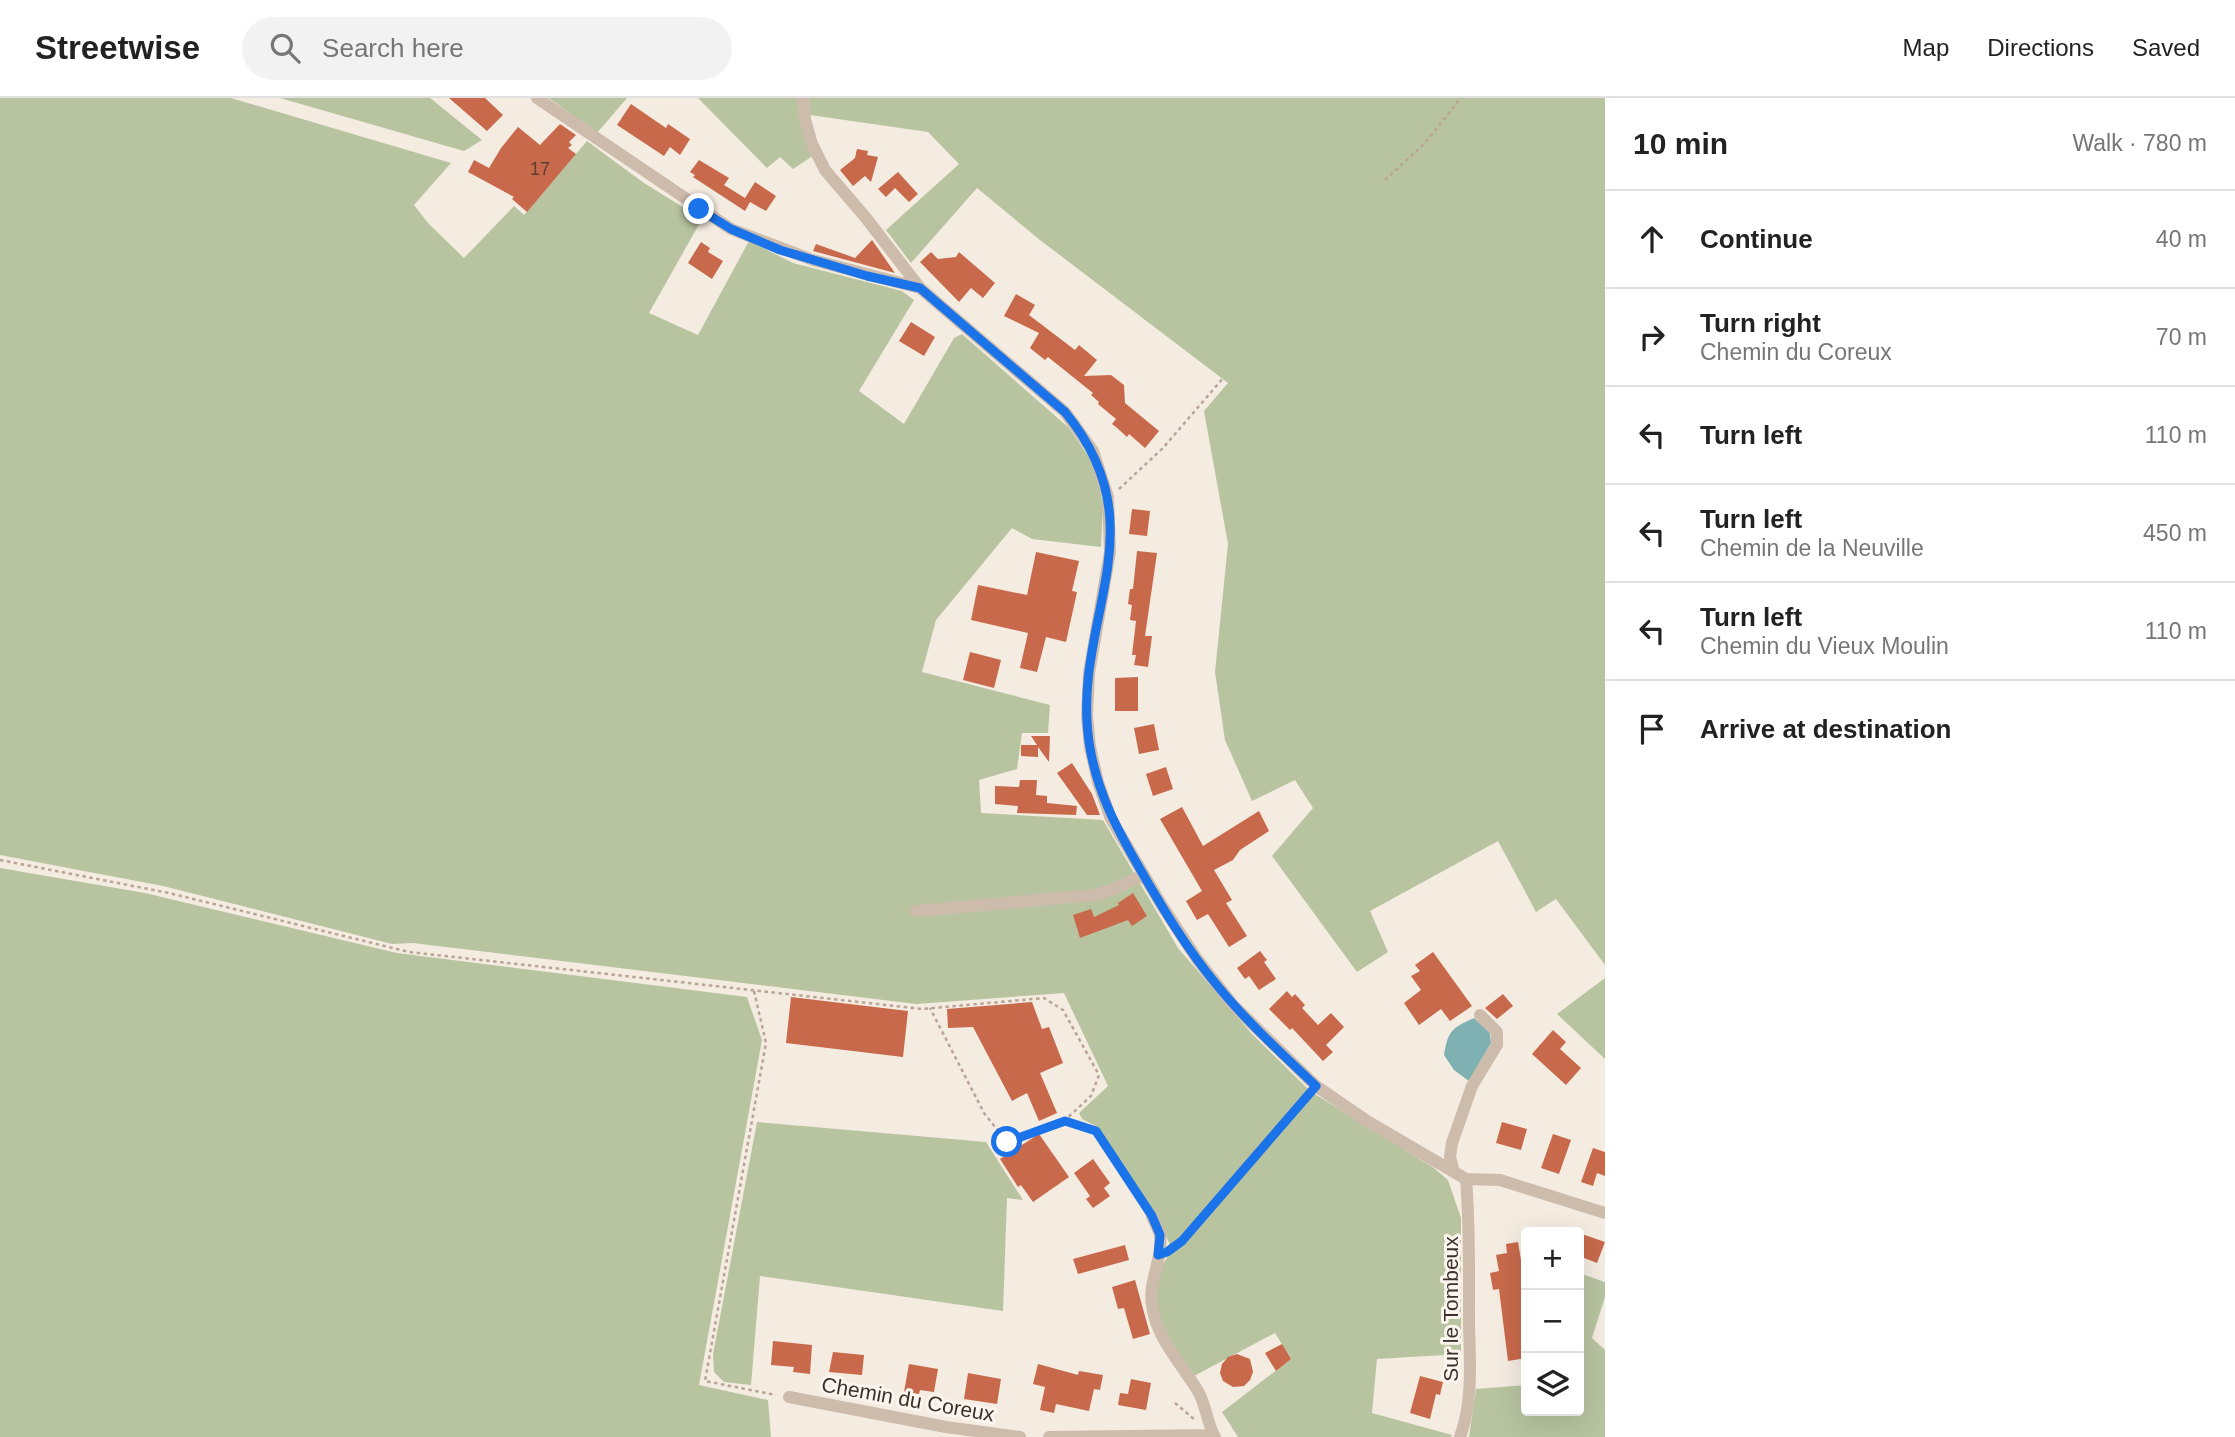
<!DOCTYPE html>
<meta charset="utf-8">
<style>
body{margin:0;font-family:Helvetica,sans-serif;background:#f2f2f2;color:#222}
.controls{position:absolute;right:21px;bottom:21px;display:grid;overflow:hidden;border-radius:7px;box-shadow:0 7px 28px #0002}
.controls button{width:63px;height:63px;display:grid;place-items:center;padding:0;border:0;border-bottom:2px solid #e0e0e0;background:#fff;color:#222;font:35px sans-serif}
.stop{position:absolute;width:21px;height:21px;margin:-16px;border:5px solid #1a73e8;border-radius:50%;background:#fff}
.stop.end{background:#1a73e8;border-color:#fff;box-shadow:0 2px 7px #0008}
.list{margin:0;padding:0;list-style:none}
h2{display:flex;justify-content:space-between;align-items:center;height:91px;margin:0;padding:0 28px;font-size:30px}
h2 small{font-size:23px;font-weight:400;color:#767676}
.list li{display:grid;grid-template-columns:46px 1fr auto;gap:21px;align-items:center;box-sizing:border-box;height:98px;padding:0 28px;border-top:2px solid #e0e0e0}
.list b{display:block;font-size:26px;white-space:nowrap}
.list p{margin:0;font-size:23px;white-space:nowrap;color:#767676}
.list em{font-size:23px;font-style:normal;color:#767676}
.icon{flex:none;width:38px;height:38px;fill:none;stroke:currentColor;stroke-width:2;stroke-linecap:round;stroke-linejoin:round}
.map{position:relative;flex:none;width:1605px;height:1339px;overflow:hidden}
header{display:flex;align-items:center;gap:42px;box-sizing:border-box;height:98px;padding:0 35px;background:#fff;border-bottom:2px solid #e0e0e0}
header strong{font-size:33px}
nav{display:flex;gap:38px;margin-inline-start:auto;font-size:24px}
.search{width:490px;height:63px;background:#f2f2f2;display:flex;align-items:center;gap:18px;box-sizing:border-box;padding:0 24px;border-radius:38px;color:#767676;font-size:26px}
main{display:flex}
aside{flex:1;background:#fff}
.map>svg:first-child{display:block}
</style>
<header>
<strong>Streetwise</strong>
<div class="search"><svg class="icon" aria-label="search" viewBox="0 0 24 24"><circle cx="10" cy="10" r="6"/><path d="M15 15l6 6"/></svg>Search here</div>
<nav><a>Map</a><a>Directions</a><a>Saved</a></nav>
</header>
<main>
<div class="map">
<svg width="1605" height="1339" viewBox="0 0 1605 1339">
<rect width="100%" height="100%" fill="#f4ebe1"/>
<!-- green -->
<path fill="#b8c4a0" d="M0,0h231l220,65 -37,42 14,18 36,35 50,-52 10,9 63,-74 57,42 58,36 -53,94 49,22 51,-94 44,22 109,28 12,9 -55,91 45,33 50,-86 8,-4 107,94 27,39 7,38 -2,42 -69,-8 -20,-11 -76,92 -14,52 128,33 -2,28h-26l-5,36 -38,11 2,33 122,7 75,128 73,85 59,58 124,77 14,12 13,38v136l-84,5 -5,54 80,22 -1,2h-213l-16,-25 69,-53 -16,-26 -81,43c-18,-28 -45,-61 -37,-97 2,-10 10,-21 15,-30l-15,-32 -61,-91 -14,-7 -3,-6 29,-27 -44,-93 -148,11 -503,-61 -21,1 -229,-58 -163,-31z
M280,0h150l52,42 -18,11z
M549,0h78l-30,35z
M698,0h103l13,57 -21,14 -13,-12 -13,11z
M809,0h796v867l-49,-66 -20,13 -38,-71 -128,70 18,41 -31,20 -85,-116 41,-48 -18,-28 -43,21 -27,-61 -10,-68 13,-128 -24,-133 24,-28 -188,-143 -63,-52 -66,75 -25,-33 73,-66 -31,-32 -118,-17z
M0,770l145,25 252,60 350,44 15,43 -63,345 69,15 3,37h-771z
M1605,880v81l-48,-45z
M757,1024l229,20 37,58 -16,-2 -4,113 -243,-35 -9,109 -27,-3 -10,-10 -1,-18z
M1579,1175l26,9v15l-13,41 13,12v87h-136l7,-48 50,-4v26h53z"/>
<!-- water -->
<path fill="#7fb0b2" d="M1474,920l16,15 1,10 -22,38 -15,-11 -10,-15c4,-25 8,-27 30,-37z"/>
<!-- building -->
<path fill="#c8694b" d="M449,0h36l18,17 -16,16z
M631,6l35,24 2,-4 22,15 -10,16 -10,-8 -6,9 -47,-31z
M560,26l16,11 -7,7 3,3 -4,3 8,6 -49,58 -15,-13 2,-2 -46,-25 6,-12 15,8 12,-20 17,-21 22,18z
M857,51l11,2 -1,4 11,2 -7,25 -6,-6 -12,10 -13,-16 15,-12z
M699,62l30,18 -5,7 21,13 10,-16 21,14 -10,15 -16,-9 -5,9 -52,-34 2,-2 -5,-3z
M898,74l20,22 -9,8 -14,-14 -9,9 -8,-8z
M872,142l23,33 -82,-22 3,-7 39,14z
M701,144l9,6 -2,4 15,9 -11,18 -24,-16z
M931,154l7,7 18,-2 3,-5 36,31 -12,15 -12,-10 -12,14 -39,-40z
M1016,196l19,11 -6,10 46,35 4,-5 18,15 -13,16 27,-1 13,10 1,18 34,28 -14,17 -16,-14 -2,3 -11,-10 -4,-3 4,-5 -18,-15 1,-2 -8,-7 2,-2 -45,-36 -3,3 -15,-12 9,-15 -35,-17z
M911,224l24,15 -11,19 -25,-15z
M1132,411l18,2 -3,25 -18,-2z
M1137,453l20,2 -12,83h7l-4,31 -14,-2 2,-10h-4l4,-34 -6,-1 2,-15 -4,-1 2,-15h3z
M1036,454l43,9 -7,30 5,1 -11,50 -20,-5 -9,35 -17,-4 8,-35 -57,-13 7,-35 49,10z
M970,554l31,8 -7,28 -31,-8z
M1138,579v34h-23v-33z
M1154,626l5,26 -20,4 -5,-26z
M1031,638h19l-1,26 -11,-15v10l-17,-1v-11h16z
M1072,665l20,31 8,21h-13l-30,-42z
M1166,669l7,22 -20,7 -7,-22z
M1020,682h17l-1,15 11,1v7l30,3 -1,9 -59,-2 1,-7 -23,-2v-18l24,1z
M1182,709l21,39 56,-35 10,20 -29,19 -7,10 -19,10 18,30 -6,3 21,33 -18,11 -21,-33 -11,6 -11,-19 16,-10 -42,-72z
M1133,795l14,23 -15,10 -4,-6 -48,18 -7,-23 18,-6 3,8 25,-12 -1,-2z
M1260,853l7,9 -3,2 12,17 -17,11 -10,-14 -4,3 -8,-11z
M1433,854l39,54 -22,15 -9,-12 -22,16 -15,-22 17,-13 -10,-14 9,-5 -5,-6z
M1287,893l5,6 3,-3 10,11 -3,3 16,17 13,-12 13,14 -18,18 7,7 -10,9 -31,-33 -2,2 -21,-21z
M1503,896l10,12 -16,13 -12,-11z
M791,899l117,14 -5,46 -117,-14z
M1032,904l10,27 7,-2 14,36 -23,10 17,40 -18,8 -12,-28 -15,8 -39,-74 -25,1 -1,-19z
M1553,932l13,12 -6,7 21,19 -15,17 -34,-31z
M1502,1024l25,7 -6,21 -25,-7z
M1039,1036l30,43 -36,25 -12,-17 -3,2 -18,-28z
M1553,1036l18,6 -12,34 -18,-6z
M1593,1050l12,4v24l-8,-3 -4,13 -12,-4z
M1093,1061l17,24 -6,5 6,8 -17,12 -7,-9 4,-3 -16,-23z
M1579,1135l26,9 -8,21 -18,-7z
M1518,1144l8,48v68l-18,3 -9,-72 -6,1 -3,-17 9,-2 -3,-16 11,-2 -1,-9z
M1125,1147l4,15 -51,14 -5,-15z
M1135,1182l15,54 -17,5 -9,-31 -6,1 -6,-22z
M773,1243l39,4 -2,29 -17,-2 1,-5 -23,-2z
M1282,1246l9,15 -15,12 -11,-18z
M833,1254l31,3 -2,20 -33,-3z
M1237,1256l13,5 3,13 -3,8 -6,6 -11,1 -10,-6 -3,-8 2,-9 6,-7z
M909,1266l29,5 -4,23 -14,-2 -1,4 -15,-2z
M1038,1266l40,11 1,-4 24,4 -3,15 -6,-1 -5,22 -33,-7 -2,9 -14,-3 5,-23 -12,-3z
M968,1275l33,6 -4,25 -33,-5z
M1420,1278l23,6 -3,13 -4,-1 -6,25 -20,-6z
M1131,1281l20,4 -5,27 -28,-5 2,-12 8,1z"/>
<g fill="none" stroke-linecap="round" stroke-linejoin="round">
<!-- path -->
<path stroke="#b9a596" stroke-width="2.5" stroke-dasharray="3.5 3.5" stroke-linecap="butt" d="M1385,82l40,-37 36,-45
M1119,391l44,-41 61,-71
M0,762l169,33 240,59 513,57 122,-11 19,12 36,65 -8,21 -27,25 -57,21 -23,-29 -54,-105
M754,893l12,52 -61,338 71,14
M1064,1023l32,10 49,75
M1174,1149l8,-5 126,-147
M1175,1305l20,17"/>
<!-- street -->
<path stroke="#cdbbac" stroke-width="12" d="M537,0l194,131 82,31 107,28
M803,0l2,21 7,25 13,26 41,48 54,70 145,124 28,39 15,46 2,55 -21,121 -2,43 3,31 8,35 13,37 50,85 36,55 36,46 83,81 51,35 99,58 34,1 105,33
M916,813l179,-16 19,-6 30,-14
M1454,1074l-4,-15 2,-14 20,-57 25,-41v-13l-17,-17
M1152,1118c2,6 7,13 8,20 3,23 -12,45 -8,70 5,33 29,57 46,85 8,14 9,32 17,46
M789,1299l157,30 74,10
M1049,1339l164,-2
M1460,1339c13,-35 10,-75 9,-112 0,-49 1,-97 -3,-146"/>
</g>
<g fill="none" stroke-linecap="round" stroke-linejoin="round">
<!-- route -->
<path stroke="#1a73e8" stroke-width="9" d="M699,111l32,20 49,21 87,26 53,12 145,124c98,119 3,211 25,336 8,46 27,81 50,121 23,40 47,80 76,115 30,37 66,70 100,102l-134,155 -15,11 -9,3 2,-20 -8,-19 -56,-85 -31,-10 -58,21"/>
</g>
<g text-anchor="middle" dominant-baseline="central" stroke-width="6" stroke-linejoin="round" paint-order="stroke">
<!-- number labels -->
<g font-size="18" fill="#5e3e33">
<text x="540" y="71">17</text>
</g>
<!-- street labels -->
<g font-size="21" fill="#3b302b" stroke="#fbf5ee">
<text transform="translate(1450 1211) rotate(-90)">Sur le Tombeux</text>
<text transform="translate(908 1301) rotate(10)">Chemin du Coreux</text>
</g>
</g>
</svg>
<div class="controls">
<button>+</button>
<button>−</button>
<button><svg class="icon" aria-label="layers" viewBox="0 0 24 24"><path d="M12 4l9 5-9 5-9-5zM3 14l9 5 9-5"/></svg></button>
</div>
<div class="stop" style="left:1007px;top:1044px"></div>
<div class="stop end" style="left:699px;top:111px"></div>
</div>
<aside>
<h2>10 min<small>Walk · 780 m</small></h2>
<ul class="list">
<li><svg class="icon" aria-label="ahead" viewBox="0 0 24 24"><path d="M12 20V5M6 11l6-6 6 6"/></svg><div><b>Continue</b></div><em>40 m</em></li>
<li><svg class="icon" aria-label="right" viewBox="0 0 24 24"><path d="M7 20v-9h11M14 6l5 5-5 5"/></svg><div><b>Turn right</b><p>Chemin du Coreux</p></div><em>70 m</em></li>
<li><svg class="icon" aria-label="left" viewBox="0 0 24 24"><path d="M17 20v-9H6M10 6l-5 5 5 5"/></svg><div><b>Turn left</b></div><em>110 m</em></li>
<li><svg class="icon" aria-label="left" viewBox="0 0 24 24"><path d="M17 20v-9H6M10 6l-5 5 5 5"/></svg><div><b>Turn left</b><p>Chemin de la Neuville</p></div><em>450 m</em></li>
<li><svg class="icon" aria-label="left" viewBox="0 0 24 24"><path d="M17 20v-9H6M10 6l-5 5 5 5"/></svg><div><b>Turn left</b><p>Chemin du Vieux Moulin</p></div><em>110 m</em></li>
<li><svg class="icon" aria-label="arrive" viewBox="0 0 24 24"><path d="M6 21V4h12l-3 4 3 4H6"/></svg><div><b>Arrive at destination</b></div></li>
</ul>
</aside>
</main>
